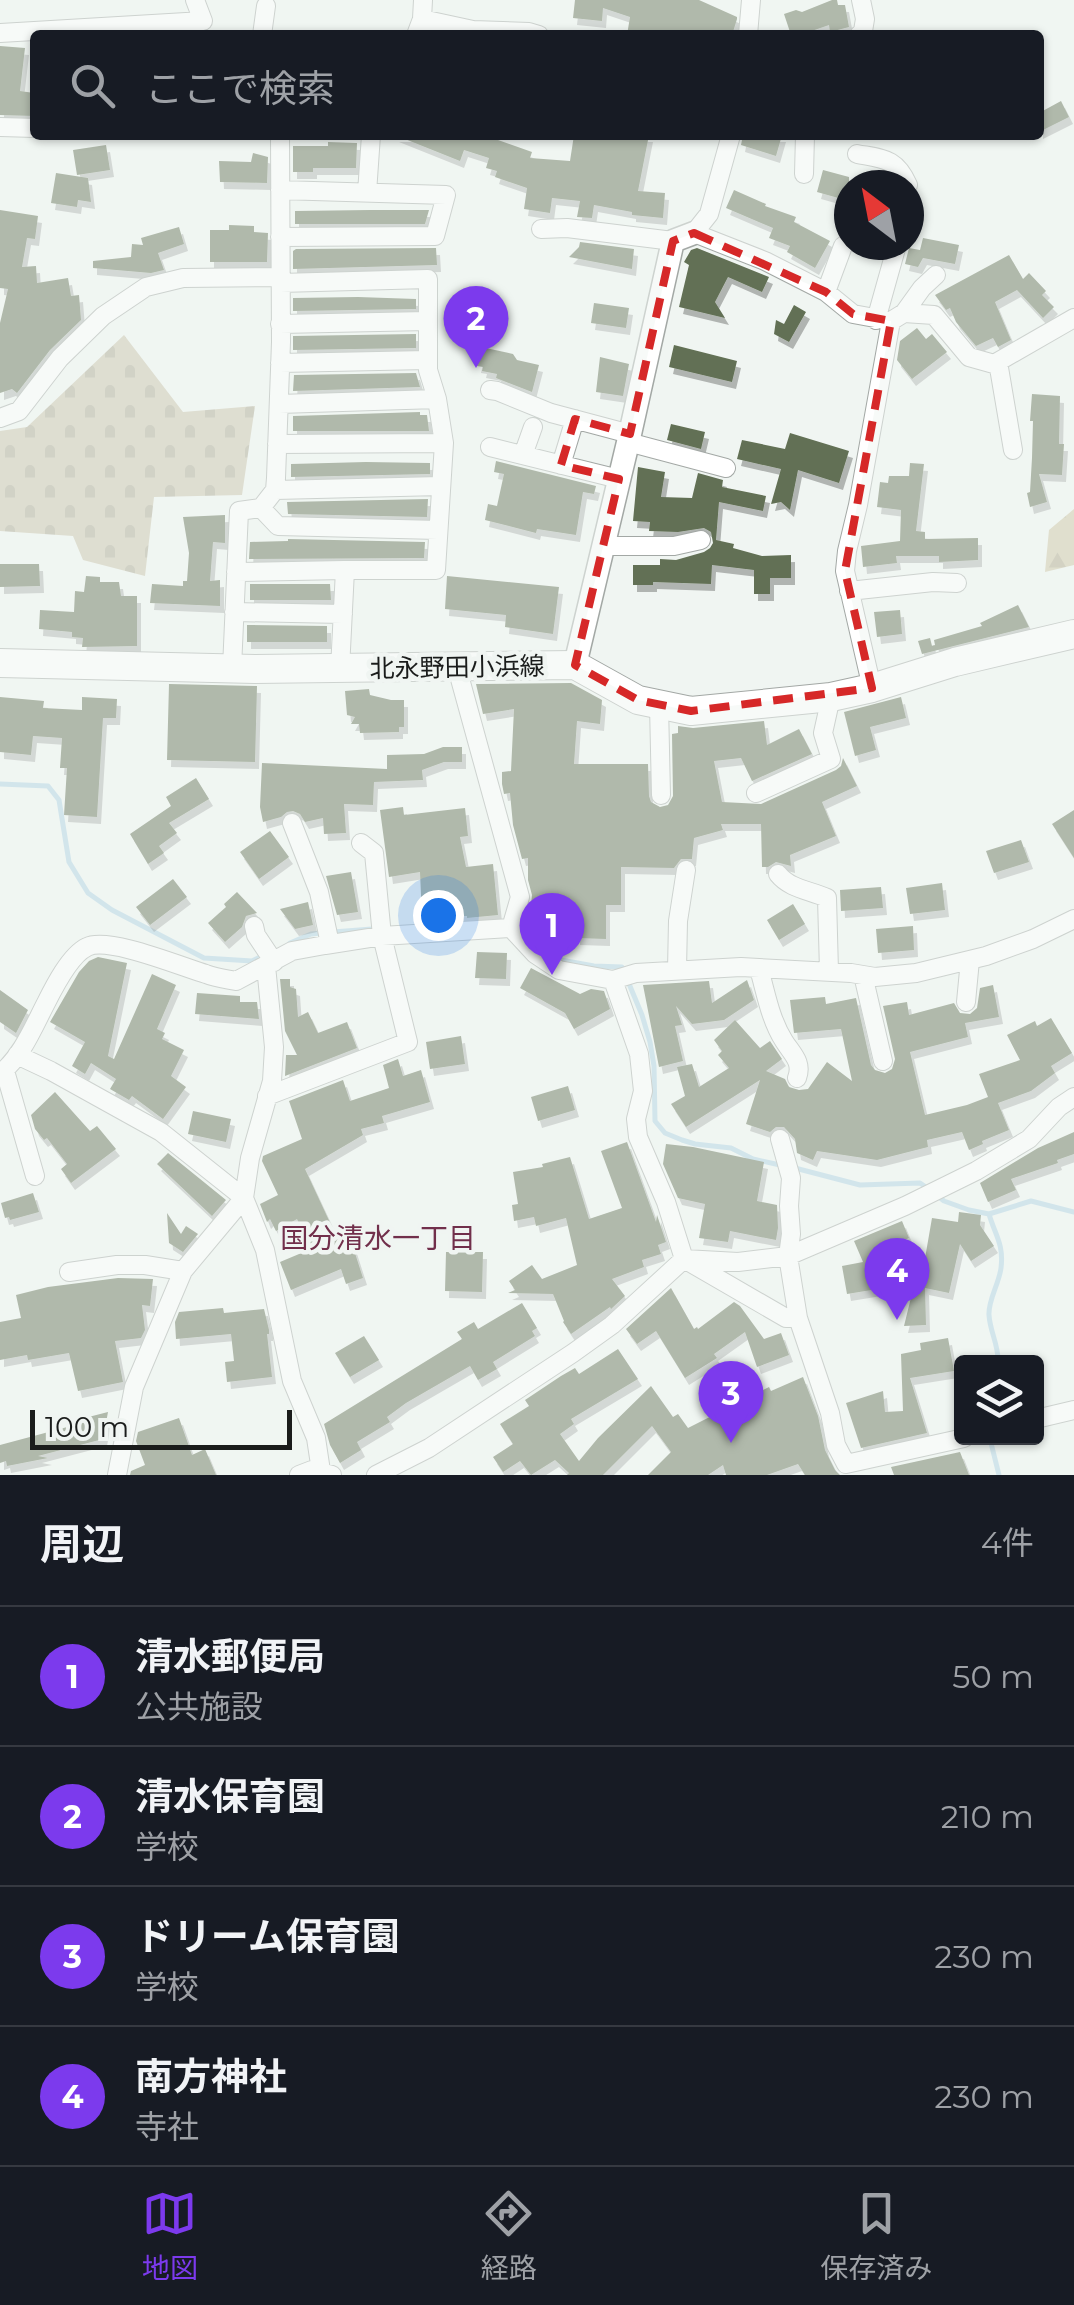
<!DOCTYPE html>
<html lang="ja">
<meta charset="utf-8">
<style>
body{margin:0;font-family:Montserrat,"Noto Sans JP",sans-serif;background:#20242c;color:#f1f3f6}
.controls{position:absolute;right:30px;bottom:30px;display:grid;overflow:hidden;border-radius:10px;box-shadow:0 2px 8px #0004}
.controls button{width:90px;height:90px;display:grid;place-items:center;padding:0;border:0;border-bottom:2px solid #363941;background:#171b24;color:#f1f3f6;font:50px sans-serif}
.compass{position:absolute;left:834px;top:170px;width:90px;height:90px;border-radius:50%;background:#171b24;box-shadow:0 2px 8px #0004;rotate:328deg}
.scale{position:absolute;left:30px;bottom:25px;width:262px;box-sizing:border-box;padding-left:10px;border:5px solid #1a1c1b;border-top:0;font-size:28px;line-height:35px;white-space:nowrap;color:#1a1c1b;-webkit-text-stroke:8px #f0f5f2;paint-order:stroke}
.you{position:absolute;left:438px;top:915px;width:35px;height:35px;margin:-25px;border:8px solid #fff;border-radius:50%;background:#1a73e8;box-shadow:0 0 0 15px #1a73e833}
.badge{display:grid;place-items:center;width:65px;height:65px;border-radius:50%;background:#7c3aed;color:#fff;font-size:32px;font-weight:700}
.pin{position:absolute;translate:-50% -82px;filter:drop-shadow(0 2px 5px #0008)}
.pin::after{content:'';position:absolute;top:52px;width:35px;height:30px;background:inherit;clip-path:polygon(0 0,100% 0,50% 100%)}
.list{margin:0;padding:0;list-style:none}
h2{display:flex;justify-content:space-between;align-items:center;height:130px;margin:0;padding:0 40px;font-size:42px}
h2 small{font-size:32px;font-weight:400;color:#9ea1a6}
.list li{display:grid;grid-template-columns:65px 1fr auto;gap:30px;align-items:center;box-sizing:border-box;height:140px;padding:0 40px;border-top:2px solid #363941}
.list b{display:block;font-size:38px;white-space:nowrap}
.list p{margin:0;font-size:32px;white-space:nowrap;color:#9ea1a6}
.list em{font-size:32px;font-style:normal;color:#9ea1a6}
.icon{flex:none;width:55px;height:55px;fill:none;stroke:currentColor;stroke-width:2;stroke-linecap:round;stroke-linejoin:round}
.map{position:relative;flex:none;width:1074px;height:1475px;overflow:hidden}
.search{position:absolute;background:#171b24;box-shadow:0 2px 8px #0004;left:30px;right:30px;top:30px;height:110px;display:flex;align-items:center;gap:25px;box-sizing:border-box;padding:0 35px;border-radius:10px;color:#9ea1a6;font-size:38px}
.sheet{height:690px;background:#171b24}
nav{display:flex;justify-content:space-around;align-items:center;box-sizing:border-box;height:140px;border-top:2px solid #363941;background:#171b24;font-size:28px;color:#9ea1a6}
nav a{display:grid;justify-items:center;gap:5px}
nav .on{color:#7c3aed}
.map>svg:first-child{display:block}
</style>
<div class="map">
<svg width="1074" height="1475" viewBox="0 0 1074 1475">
<defs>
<pattern id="forest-firs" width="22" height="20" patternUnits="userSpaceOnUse" patternTransform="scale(2.5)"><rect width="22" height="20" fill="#ccc3a2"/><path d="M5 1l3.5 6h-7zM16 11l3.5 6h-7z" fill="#afa78b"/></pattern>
<pattern id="cemetery-stones" width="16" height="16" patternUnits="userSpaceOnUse" patternTransform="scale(2.5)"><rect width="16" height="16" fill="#c8c2a9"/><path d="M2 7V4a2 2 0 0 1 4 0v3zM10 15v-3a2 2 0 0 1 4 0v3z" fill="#aba691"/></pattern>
<filter id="shadow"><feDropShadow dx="4" dy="7" stdDeviation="0" flood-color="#0004"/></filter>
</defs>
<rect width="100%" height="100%" fill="#f0f5f2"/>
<!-- forest -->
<path fill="url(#forest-firs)" d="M1074,509v56l-29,7 4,-42z"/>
<!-- cemetery -->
<path fill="url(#cemetery-stones)" d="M124,335l59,77 72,-6 -13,89 -88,2 -9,79 -62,-16 -10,-24 -73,-5v-100l27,-4z"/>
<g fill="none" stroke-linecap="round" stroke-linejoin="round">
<!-- stream -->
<path stroke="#add1e3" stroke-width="5" d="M0,784l48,2 11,14 10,62 19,31 24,17 92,48 48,3 14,-7
M333,932l39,-3
M531,938l30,22 33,6 28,1 20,48 8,27 4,24 1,55 10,12 17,7 13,4 36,4 22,11 27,6
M290,943l21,-9 11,-1
M791,1167l69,18 60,-2 10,7
M939,1197l5,4 25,9 20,4 42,-13 43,11
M989,1214c6,21 15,30 12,54 -2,16 -13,32 -12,47 1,17 10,31 9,47
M991,1443l8,32"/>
</g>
<!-- building -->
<path fill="#627054" filter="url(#shadow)" d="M575,0h124l38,17v2l-5,16h-105l3,-18 -27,-9 -1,13 -29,-3z
M832,0h5l1,5h7l4,22 -19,5 -1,-7 -29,10h-9l-7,-21 12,-4 6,2z
M0,46l25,2 -5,43 14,2 1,23 -35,-1z
M1061,101l8,16 -30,15v-19z
M395,135h89l48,17 -2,6 40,3 4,-26h75l-11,56 27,2 -2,25 -31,-3v-3l-38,-7 -2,13 -15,-1 3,-16 -28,-3 -2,15 -26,-4 3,-21 -32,-11 2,-6 -11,-3 3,-10 -25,-8 -4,11z
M743,135h39l-6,21 -35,-11z
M328,142l29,1 -1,25h-43v4h-20v-26h35z
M106,145l4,25 -33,5 -4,-25z
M253,153l15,4 -1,26 -47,-1 -1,-21 32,1z
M823,170l26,7v24l-32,-9z
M56,173l32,5 3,24 -13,-2 -1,7 -26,-4z
M734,190l32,14 -1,2 31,11 -2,5 36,19 -15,27 -28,-16 3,-6 -21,-8 4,-10 -47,-20z
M0,210l38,6 -3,23 -8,-1 -5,29 14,-1 1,17 31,-5 3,18 8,-1 2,25 -31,30 -33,43 -5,-4 -12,4v-70l8,-34 -8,-1z
M370,210h59l-4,14h-130v-13z
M229,225l25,1v6l14,1 -1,29h-57v-32h19z
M179,227l5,17 -26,9 6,17 -13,3 -58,-5v-7l38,-4 1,-13 11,1 -2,-7z
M923,238l36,7 -4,19 -32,-6 -5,9 -13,-3 4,-16 11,2z
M580,242l54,7 -2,20 -63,-12 10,-10z
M436,248l1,17 -144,4v-18l3,-2z
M697,248l72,29 -7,15 -34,-15 -13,25 10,16 -46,-11 10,-42 -5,-3 7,-12z
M1009,255l14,24 6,-6 17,18 -4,4 12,12 -11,11 -26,-28 -22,12 16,38 -13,7 -5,-9 -17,8 -20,-24 -6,-14 -4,2 -11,-15z
M358,297l58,2v10l-123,2v-13z
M594,303l35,5 -3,20 -35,-5z
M794,305l12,7 -17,30 -15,-8 2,-14 8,4z
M917,328l9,11 6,-5 15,18 -35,27 -15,-19 3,-19z
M416,334v14l-123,2v-14z
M674,345l63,16 -5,21 -63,-15z
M481,347l32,7 4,6 22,5 -7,27 -36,-14 1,-4 -15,-3 1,-4 -6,-1z
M600,357l29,7 -6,32 -27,-4z
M416,373l4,14 -127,4 1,-16z
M1032,394l28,2 -1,48h5l-2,31 -23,-1 8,28 -17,5 -3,-14 3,-1 2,-34 1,-37h-3z
M420,412v3h7l2,16h-136v-15z
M671,424l34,8 -4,17 -34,-9z
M790,433l59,18 -10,32 -41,-13 -8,40 -9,-8 -10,2 10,-35 -44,-10 5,-19 43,9z
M496,461l100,25 -2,8 -11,-2 -7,43 -39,-6 -1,4 -51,-13 3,-16 9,2 7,-32 -10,-2z
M366,462l64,1v11l-139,3v-13z
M910,463l14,1 -8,67 9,1v7l53,-1v22l-39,2v-6h-43l1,7 -34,4 -2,-21 39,-5 1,-31 -24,-3 3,-25 8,1 1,-7h20z
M638,467l27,5 -4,25 31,1 6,-25 25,7 -1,7 44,9 -3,15 -44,-9 -3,38 18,4 -1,4 29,8 29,-1v23h-21v16h-16v-24l-42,-5 -1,19 -58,-2v3h-20v-20h27v-6l16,1 28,-8 6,-4 3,-5 -2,-11 -7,-4 -26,4 -29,-1 1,-9 -17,-1z
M428,499l-1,18 -139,-3 -1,-12z
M225,515v28l-12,-1 -3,39 10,-1v26l-70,-3 2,-19 31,2v-5h4l2,-28 -6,-36z
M288,539l137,3 -1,16 -175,1 1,-17 38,-1z
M0,564h39l1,22 -40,1z
M86,576l14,1v5h19l2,14h16v50l-55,1 1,-9 -11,-1v-5l-33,-3 1,-19 34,2 1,-21 9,1z
M447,576l112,11 -6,47 -48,-7 1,-12 -61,-6z
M250,584h80l1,16h-81z
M1018,605l11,22 -107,27 -4,-13 12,-3 2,8 3,-1 -1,-5 48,-14 -2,-3z
M900,610l2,24 -25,3 -3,-25z
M247,625l80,1v16h-80z
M571,683l31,17 -2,24 -23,-3 -3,43h74l1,32 2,6 9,5 8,-2 5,-9 -1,-62 6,-1v-7l15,2 71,-7 3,24 32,-16 13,25 -60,27 -11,-23 -27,3 8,41 39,2 75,-34 5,-4 2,-8 14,28 -35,16 14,34 -46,19 1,11 -15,-4 -8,5h-6l-1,-43h-40l2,6 -29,8 -2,21h-11l-7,9 -53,-1v38h-15v34l-30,-1v-33h-45l1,-10 -4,-15v-22l-6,1 -9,-34 -3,-32 -6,1 -2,-10v-12l9,-1 3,-62 -31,5 -7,-30z
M169,684l88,2 -2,76 -88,-2z
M369,689l1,6 21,5h13v27h-5v5l-39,1 -1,-9h-8l4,-7 -8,-2 -2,-24z
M0,697l44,4 -1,7 39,2v-13l35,2 -1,19h-13l-6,99 -33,-2 3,-47h-7l2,-30 -29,-2 -2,19 -31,-3z
M901,697l5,21 -36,9 6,23 -21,6 -11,-44z
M443,747h19v15h-18l-22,8 1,10 -49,2 -1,23 -29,-1 2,29 -22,1 -1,-16 -18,4 -5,-8 -7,-3 -6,1 -6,5 -18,5 -3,-15 2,-44 125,6v-14l37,-1z
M196,778l13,21 -40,24 8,10 -18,13 5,7 -16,11 -18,-30 41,-28 -5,-9z
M403,807l1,8 61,-7 3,28 -8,1 6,30 27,-3 5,51 -31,3v-2l-45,2 -2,-46 -31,5 -9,-67z
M1074,810v48l-22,-34z
M270,831l19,26 -30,22 -19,-27z
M1021,840l8,22 -35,11 -8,-22z
M351,872l7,40 -21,3 -11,-39z
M173,879l14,18 -37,28 -14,-18z
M942,883l3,27 -35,4 -4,-26z
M881,887l2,21 -42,3 -1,-21z
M237,892l20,21 -11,3 -4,11 -17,15 -17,-19 18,-16 -2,-3z
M308,902l5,23 -18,4 -15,-20z
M793,904l12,20 -26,16 -12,-20z
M913,926l1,24 -36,3 -2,-24z
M477,952l30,1 -1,26 -31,-1z
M98,957l29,6 -19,93 6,3 38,-85 24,11 -19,44 8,4 -3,6 22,11 -13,26 15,11 -23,32 -31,-23 -3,4 -19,-11 6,-10 -25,-16 -6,11 -13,-8 13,-24 -35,-20 29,-50 10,-11z
M531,968l49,26 11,-5 13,2 6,18 -36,20 -9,-16 -45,-25z
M280,979h10v8l6,2 2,28 10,-5 10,21 29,-11 10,26 -72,28 1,-21h11l-12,-24z
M747,980l7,20 -30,20 -32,4 -16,-18 6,19 -7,1 8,35 -24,6 -16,-82 66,-4 3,22z
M993,985l6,32 -34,6 3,14 -58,15 15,63 42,-10 21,-8 -9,-23 41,-14 -13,-25 28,-14 2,5 14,-8 21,35 -21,13 4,7 -24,18 -33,12 11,27 -27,11 1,3 -14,6 -7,-18 -35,8 1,7 -51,13 -60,-9 -4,9 -16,-7 -2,-14 -11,-12h-8l-6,5 -24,-8 14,-44 -74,47 -15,-23 14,-8 -8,-29 15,-3 7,23 30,-19 -11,-13 4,-4 -8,-11 21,-20 25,28 10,-7 12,18 -16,12 19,8 4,8 10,3 9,-1 19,-27 25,19 -11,-52 -47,4 -4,-33 35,-3 1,7 30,-6 15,67 4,5 10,3 7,-4 3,-10 -12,-53 24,-4 2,13 45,-12 6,10 10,1 7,-6 3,-20z
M0,990l28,20 -12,23 -16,-11z
M197,993l43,3v6h17l2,17 -64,-5z
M461,1036l4,28 -35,5 -4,-27z
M398,1059l5,17 18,-6 9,32 -48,14 2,7 -23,6 2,6 -58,34 28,60 13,-4 17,53 -17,6 -5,-15 -50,21 -11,-28 31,-13 -14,-30 -21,12 -6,-12 -3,3 -7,-18 18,-9 -16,-34 1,-5 39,-17 -13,-38 54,-21 7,21 39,-13 -6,-23z
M568,1086l7,24 -37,11 -7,-24z
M55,1092l35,39 7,-5 19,23 -45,34 -10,-14 6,-5 -20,-26 -3,2 -9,-11 -4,-14z
M193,1111l38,8 -5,23 -38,-8z
M1074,1132v22l-17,6 1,3 -47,16 5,11 -28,12 -8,-19 58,-35z
M627,1142l29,80 1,-7 9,27 -8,3 3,9 -19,6 2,7 -32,12 13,17 -14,13 -1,-2 -39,27 -8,-12 1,-1 -11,-27 -45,-1 7,-3 -6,-9 23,-16 10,14 35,-14 -11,-47 -30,8 -2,-9 -20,4 -2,-16 6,-1 -5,-32 30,-5 -1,-3 28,-7 19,62 33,-11 -21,-57z
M666,1144l27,3 71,15 -7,39 20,4 1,23 -2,12 -46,-9 -2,11 -29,-4 6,-34 -27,-6 -15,-34z
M168,1153l58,47 -14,16 -55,-52z
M33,1193l6,19 -29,8 -1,-3 -4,1 -4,-15z
M959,1212l22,3 -1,10 14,21 -23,15 -11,-17 -11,49 -24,-5 1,37 -22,1 16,-65h4v3l8,-46 26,4z
M167,1213l14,21 5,-8 12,8 -15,18 -14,-9z
M902,1221l7,17 -20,9 7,39 -49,8 -5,-28 21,-4 -9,-21z
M446,1252h37l-1,40 -37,-1z
M118,1278l35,1 -3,27 -8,-1 3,25 -4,8 -26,3 8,41 -45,9 -9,-38 -41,7 -1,-5 -27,5v-38l21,-4 -5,-23 32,-8z
M671,1288l23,41 3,-2 1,2 36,-27 6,4 24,33 17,-6 8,22 -32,12 -12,-35 -31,22 3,4 -32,20 -29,-47 -19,13 -11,-15z
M522,1303l15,25 -5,3 3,5 -42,26 4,7 -19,11 -8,-14 -64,37 -19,14 3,5 -33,20 4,8 -21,13 -10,-18 -6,-21 138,-85 -5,-7 17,-10 4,7z
M223,1308l1,5 40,-4 5,21v4h-2l5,43 -45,5 -2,-20 9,-1 -3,-27 -55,5 -1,-17 4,-10z
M364,1336l15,24 -29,17 -15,-24z
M948,1338l6,33 -44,7 17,55 -66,15 -15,-45 37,-12 2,21 18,-1 -2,-57 20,-4 -1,-7z
M618,1349l20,30 -67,40 3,5 -14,10 19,27 19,-23 53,-52 22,31 5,-3 10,14 81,-41 2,4 32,-14 15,39 7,34 10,20 5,5h-35l-7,-11 -31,11h-41l-3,-10 -15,10h-60l23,-23 -19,-26 -49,49h-36l2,-2 -14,-13 -24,15 -11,-14 -17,11 -10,-15 20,-13 -13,-20 29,-18 -4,-6 36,-24 14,-8 4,6z
M108,1412l-5,27 -65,17 10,2 -41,8 -1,-5 -6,2v-18l71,-19 -2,-4z
M179,1418l13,37 13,-6 11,26h-86l1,-4 14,-6 -9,-24 2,-9z
M960,1452l9,23h-75l-3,-8z"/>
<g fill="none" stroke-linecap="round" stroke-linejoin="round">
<defs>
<path id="minor" d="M422,19l51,11 56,2 10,3
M0,33l203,-12 -8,-21
M262,35l4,-29
M416,35l6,-16 1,-19
M748,35l3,-35
M859,35l4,-4 2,-12 -4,-19
M0,127l35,1
M731,135l-22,79 -15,19 71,28 61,31 27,22 38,7 -33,184 -11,46 -2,20 27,117
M857,154c27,5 39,4 51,31
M804,174l1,-39
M280,190l166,5 -11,41 -155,1
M367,193l4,-58
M541,229l26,-1 106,13
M280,283l148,-4v91l9,29
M826,292l17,-46
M904,313l18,-25 14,-13
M876,320l21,-75
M891,321l13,-8 30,2 35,42 25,7 80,-46
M280,324l148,-3
M998,362l15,88
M280,363l148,-3
M490,390l7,1 54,22 79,21
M279,404l158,-5 7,44
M0,418l19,-7 41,-53 43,-42 43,-29 37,-9 97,-1
M628,442l98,26
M277,444l167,-1 -8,127h-91l-5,99
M490,447l129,32
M523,455l10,-28
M561,465l14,-46
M275,490l166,-4
M261,508l17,18 160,4
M603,546h71l27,-6
M236,572l109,-2
M849,591l84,-9 24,1
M234,612l109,2
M232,668l7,-157 22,-3 14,-18 1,-12 5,-136 -1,-207
M457,668l63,229 -9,31
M659,705l2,90
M756,793l75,-34 -8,-26 8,-36
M292,823l27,69 11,52
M778,874c12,15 31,16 49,24l2,73
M254,926l2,9 18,27
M759,969c7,24 11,50 25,72 8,13 19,21 13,37
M677,970l1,-49 8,-51
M863,975l20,86
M613,980l26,74 4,37 -7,28 2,18 28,65 18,57 102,59h12
M966,1002l4,-42
M17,1055l34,16 110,61 83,66 21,52 27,131 24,57 5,33
M5,1071l30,105
M0,1074c22,-18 33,-46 46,-71 8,-16 24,-48 41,-56 21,-11 95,20 119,27 10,4 20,5 30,7l56,-30 33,-6 57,-9 129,-8 24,26 24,16 54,10 23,-7 105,-6 110,6 24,4 41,-4 70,-17 47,-17 41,-20
M267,1096l141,-54 -26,-106 -8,-83 -13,-10
M780,1139l11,39 -2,28 2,28 -3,22 10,62 32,95 6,32 10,19 118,-26
M69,1272l48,-7h28l38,6
M1036,1419l38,-9
M117,1475l17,-88 49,-116 61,-73 6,-40 22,-77 2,-34 -8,-81
M299,1475l13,-5 20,5
M376,1475l53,-27 144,-95 39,-28 72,-66 54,3 50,-6 117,-50 71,-35 53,-32 30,-32 15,-10"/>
<path id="tertiary" d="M575,665l55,-231 43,-193 21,-8"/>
<path id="secondary" d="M0,663l255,6 320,-4 63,35 53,11 140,-14 41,-9 83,-26 119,-28"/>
</defs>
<!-- minor casing -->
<use href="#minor" stroke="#a3a8a5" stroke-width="20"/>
<!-- tertiary casing -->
<use href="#tertiary" stroke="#a3a8a5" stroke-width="25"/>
<!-- secondary casing -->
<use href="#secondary" stroke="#a3a8a5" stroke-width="30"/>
<!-- minor -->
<use href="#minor" stroke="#fff" stroke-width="18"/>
<!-- tertiary -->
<use href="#tertiary" stroke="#fff" stroke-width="22"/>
<!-- secondary -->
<use href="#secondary" stroke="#fff" stroke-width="28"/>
</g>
<!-- marked area -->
<path d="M0 0H1074V1475H0ZM694,233l132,59 27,22 38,7 -46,250 27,117 -181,23 -53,-11 -63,-35 44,-186 -58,-14 14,-46 55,15 43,-193z" fill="#f0f5f2" fill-opacity=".55" fill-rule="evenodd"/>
<path fill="none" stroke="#d62828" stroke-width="8" stroke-dasharray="20 12" stroke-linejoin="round" d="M694,233l132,59 27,22 38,7 -46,250 27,117 -181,23 -53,-11 -63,-35 44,-186 -58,-14 14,-46 55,15 43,-193z"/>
<g text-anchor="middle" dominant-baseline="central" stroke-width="9" stroke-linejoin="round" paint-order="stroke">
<!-- street labels -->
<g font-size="25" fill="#1a1c1b" stroke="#f0f5f2">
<text transform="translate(457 667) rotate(-1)">北永野田小浜線</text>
</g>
<!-- neighbourhood labels -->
<g font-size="28" fill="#712f4b" stroke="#f0f5f2">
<text x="378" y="1238">国分清水一丁目</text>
</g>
</g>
</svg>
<div class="controls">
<button><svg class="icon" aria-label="layers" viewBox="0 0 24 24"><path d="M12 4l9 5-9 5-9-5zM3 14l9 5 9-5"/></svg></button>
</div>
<svg class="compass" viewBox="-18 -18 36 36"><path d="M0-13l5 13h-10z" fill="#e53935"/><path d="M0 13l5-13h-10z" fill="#9ea1a6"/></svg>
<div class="scale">100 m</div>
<div class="you"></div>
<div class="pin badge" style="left:552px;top:975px">1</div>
<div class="pin badge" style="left:476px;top:368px">2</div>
<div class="pin badge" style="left:731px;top:1443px">3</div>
<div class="pin badge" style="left:897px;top:1320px">4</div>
<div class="search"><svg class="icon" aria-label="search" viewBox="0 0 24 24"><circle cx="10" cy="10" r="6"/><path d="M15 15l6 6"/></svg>ここで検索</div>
</div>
<section class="sheet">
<h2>周辺<small>4件</small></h2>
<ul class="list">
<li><span class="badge">1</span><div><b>清水郵便局</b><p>公共施設</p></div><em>50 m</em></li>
<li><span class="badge">2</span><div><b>清水保育園</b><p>学校</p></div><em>210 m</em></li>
<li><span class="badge">3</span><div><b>ドリーム保育園</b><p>学校</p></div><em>230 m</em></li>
<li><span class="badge">4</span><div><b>南方神社</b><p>寺社</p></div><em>230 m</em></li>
</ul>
</section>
<nav>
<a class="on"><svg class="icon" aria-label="map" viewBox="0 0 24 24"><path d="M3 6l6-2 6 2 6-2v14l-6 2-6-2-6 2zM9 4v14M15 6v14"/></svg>地図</a>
<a><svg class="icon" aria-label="directions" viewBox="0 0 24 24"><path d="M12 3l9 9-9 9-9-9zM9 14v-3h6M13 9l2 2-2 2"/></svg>経路</a>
<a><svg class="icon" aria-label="saved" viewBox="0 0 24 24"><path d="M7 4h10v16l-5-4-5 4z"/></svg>保存済み</a>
</nav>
